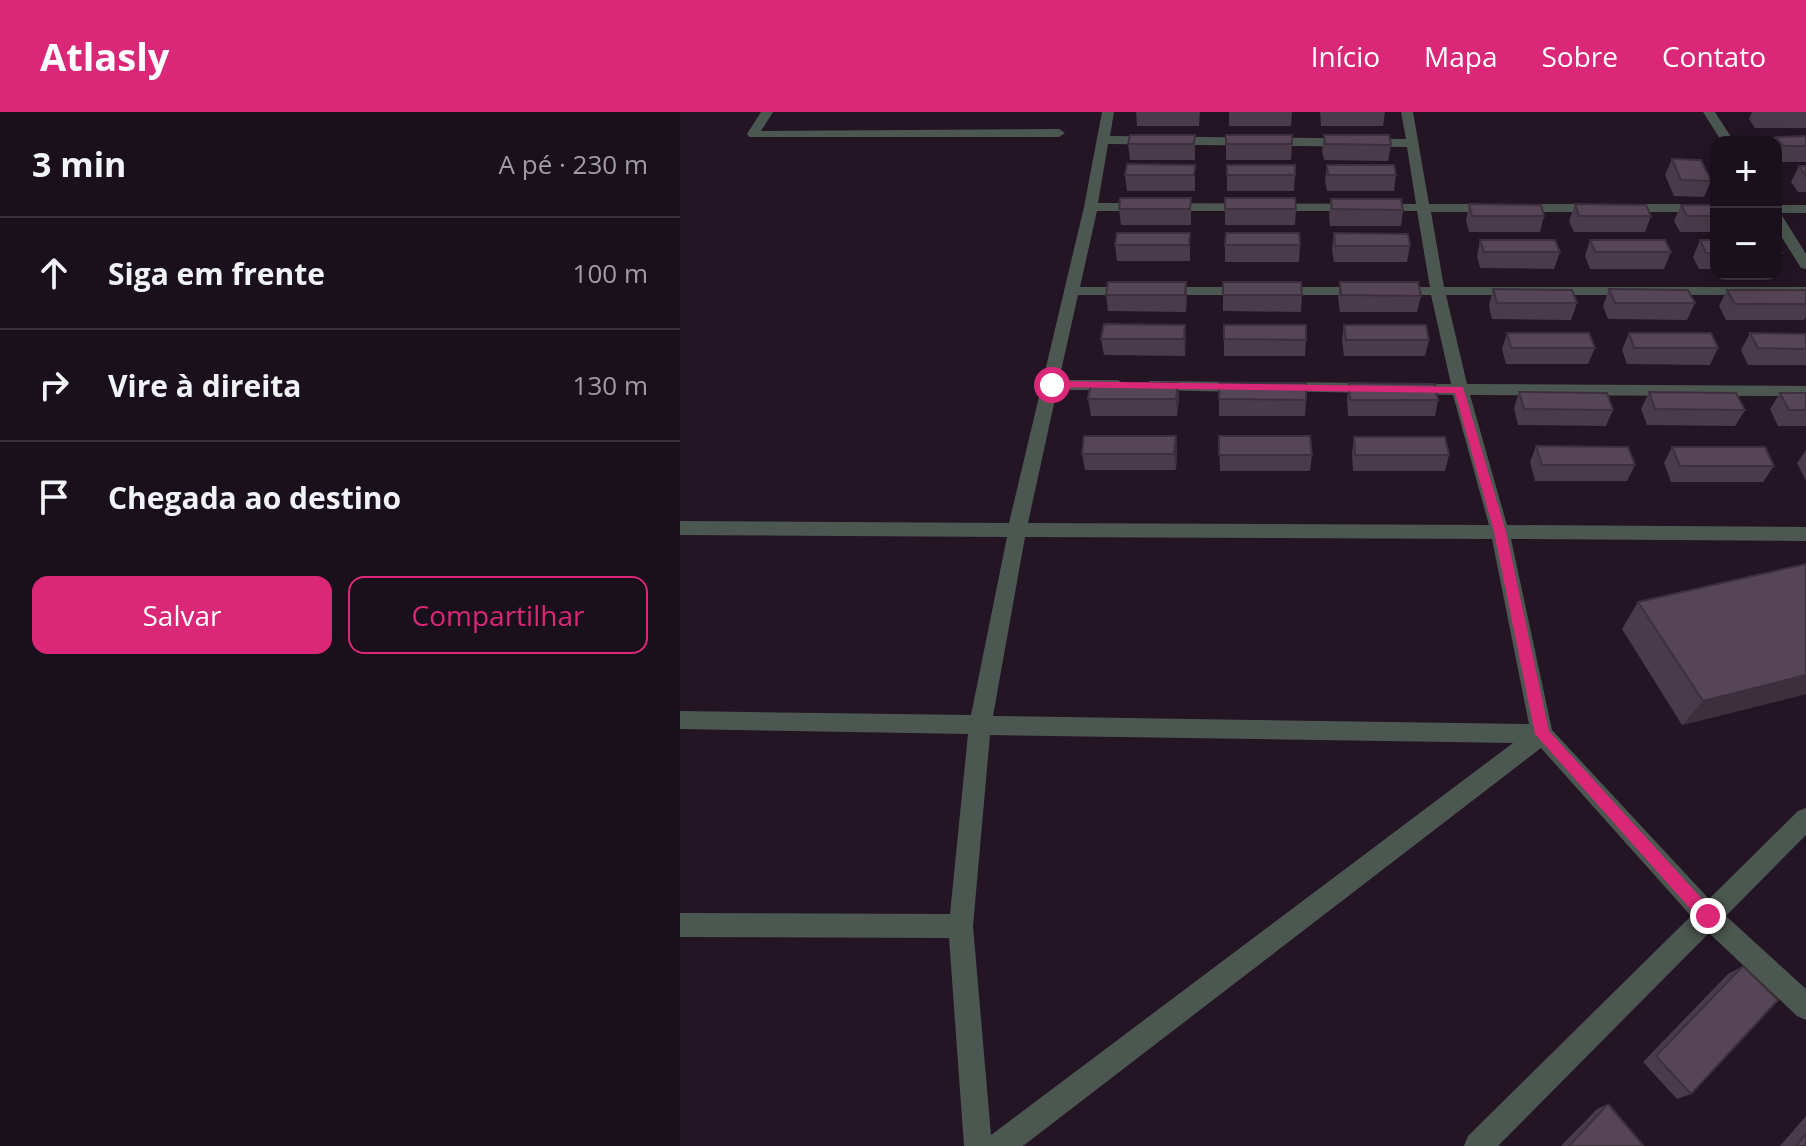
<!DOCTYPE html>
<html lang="pt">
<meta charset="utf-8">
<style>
body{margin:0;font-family:"Open Sans",sans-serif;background:#271e28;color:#f1f3f6}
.controls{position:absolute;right:24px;top:24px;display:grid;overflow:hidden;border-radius:16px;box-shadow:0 8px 32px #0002}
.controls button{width:72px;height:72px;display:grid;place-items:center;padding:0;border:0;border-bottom:2px solid #38303a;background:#1a101b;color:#f1f3f6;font:40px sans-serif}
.stop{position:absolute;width:24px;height:24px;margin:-18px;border:6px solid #db2777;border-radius:50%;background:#fff}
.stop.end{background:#db2777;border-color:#fff;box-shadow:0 2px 8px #0008}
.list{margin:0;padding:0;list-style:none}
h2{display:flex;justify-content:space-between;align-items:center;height:104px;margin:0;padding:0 32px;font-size:34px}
h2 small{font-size:26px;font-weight:400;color:#9f9da3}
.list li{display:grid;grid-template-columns:52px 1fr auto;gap:24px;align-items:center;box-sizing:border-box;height:112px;padding:0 32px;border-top:2px solid #38303a}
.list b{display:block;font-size:30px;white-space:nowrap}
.list em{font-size:26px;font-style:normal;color:#9f9da3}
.actions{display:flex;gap:16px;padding:24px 32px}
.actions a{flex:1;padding:18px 0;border:2px solid #db2777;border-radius:16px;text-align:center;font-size:28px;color:#db2777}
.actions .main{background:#db2777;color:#fff}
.icon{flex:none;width:44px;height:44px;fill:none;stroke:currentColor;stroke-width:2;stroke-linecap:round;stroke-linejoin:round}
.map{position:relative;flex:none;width:1126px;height:1034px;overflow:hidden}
header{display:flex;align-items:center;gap:48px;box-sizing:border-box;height:112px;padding:0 40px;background:#db2777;color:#fff}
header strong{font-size:38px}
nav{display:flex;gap:44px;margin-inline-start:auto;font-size:28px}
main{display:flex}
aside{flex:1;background:#1a101b}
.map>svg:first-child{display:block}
</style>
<header>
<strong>Atlasly</strong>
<nav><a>Início</a><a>Mapa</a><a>Sobre</a><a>Contato</a></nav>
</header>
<main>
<aside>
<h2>3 min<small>A pé · 230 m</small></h2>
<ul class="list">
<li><svg class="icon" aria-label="ahead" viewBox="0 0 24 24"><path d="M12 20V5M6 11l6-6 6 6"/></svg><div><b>Siga em frente</b></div><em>100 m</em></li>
<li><svg class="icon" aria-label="right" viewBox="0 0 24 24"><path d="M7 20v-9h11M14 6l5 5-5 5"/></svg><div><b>Vire à direita</b></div><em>130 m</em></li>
<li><svg class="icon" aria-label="arrive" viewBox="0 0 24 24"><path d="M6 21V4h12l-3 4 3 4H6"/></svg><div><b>Chegada ao destino</b></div></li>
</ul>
<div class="actions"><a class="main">Salvar</a><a>Compartilhar</a></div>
</aside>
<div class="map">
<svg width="1126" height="1034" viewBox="0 0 1126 1034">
<rect width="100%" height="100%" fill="#231524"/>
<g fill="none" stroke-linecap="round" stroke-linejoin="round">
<!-- minor -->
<path fill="#4c5751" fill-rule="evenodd" d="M81,0h12l-12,19 298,-2 6,4 -6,4h-310l-2,-3z
M422,0h12l-4,24 296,3 -5,-27h12l16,92h287v8h-285l13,75h362v8h-360l21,89 339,2v10l-336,-1 37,130 299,2v14l-295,-2 41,191 157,169 89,-88 8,-3v27l-80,81 80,73v31l-9,-4 -88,-83 -211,213h-34l4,-10 223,-220 -150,-168 -518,398h-59l-15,-208 -269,-1v-24l270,1 18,-180 -288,-5v-18l291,4 36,-178 -327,-2v-14l329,2 75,-316zM428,32l299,3 9,57 -318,-1zM417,99h320l13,76h-350zM398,183h353l20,89h-41l-8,5 8,5 43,1 36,130 -461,-2 29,-133h61l8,-5 -8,-5h-59zM345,425l467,2 37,185 -536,-8zM310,623l523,8 -522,392 -18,-209z
M1023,0h12l16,25 75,1v8l-84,-4z
M1096,93h30v8h-30z
M1096,101l5,1 25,40v15l-5,-1 -25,-40z
M470,269l96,1 8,5 -8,5 -102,-2 -2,-4z
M598,270l96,1 8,5 -8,5 -102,-2v-8z"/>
</g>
<!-- wall -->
<path fill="#4a3b4b" d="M456,0h64l-1,14h-62z
M549,0h63l-1,14h-62z
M640,0h65l-2,14h-62z
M1072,0h54v16h-51l-6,-9z
M515,23v25h-65l-2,-16z
M546,23l66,9 -1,16h-65z
M644,23l67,10 -3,16 -64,-1 -2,-9z
M1126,24v26h-30v-20h-2l2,-5z
M992,47l39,22 -7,16 -30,-1 -9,-21z
M515,53v26h-68l-2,-16z
M547,53l68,10 -1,16h-67z
M647,53l69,10 -2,16h-67l-2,-10z
M1119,54h7v26h-8l-7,-10z
M511,86v27h-70l-2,-16z
M545,86l71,11 -1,16h-70z
M651,87l72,11 -2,16h-71l-1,-11z
M789,92l75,12 -4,16h-71l-3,-12z
M895,92l76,12 -6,16h-71l-5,-11z
M1001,93h35v27h-36l-6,-11z
M510,121v28h-73l-2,-16z
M654,121l76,13 -3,16h-73l-2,-12z
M800,128l80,12 -6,17 -74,-1 -3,-12z
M910,128l81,12 -7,17h-74l-5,-13z
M1020,128h16v29h-17l-6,-12z
M1096,131l6,10 -6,11z
M545,133h75l-1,17h-74z
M506,170l1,16 -1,14 -78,-1 -2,-16z
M543,170l79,13 -1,17 -78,-1z
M660,170l81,14 -4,16h-77l-2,-14z
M813,177l84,14 -6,17 -79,-1 -3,-13z
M929,177l86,14 -8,17 -79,-1 -5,-13z
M1047,178h79v27l-2,3h-78l-7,-14z
M505,213v31l-81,-1 -3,-16z
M544,213l82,15 -1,16h-81z
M664,213l85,15 -4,16h-81l-2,-15z
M827,221l88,15 -7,16h-82l-4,-15z
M949,221l89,15 -8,17 -83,-1 -5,-14z
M1070,221l56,1v31h-58l-7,-15z
M498,271l1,16 -2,17h-86l-3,-17z
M539,271l87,17 -1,16h-86z
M669,271l89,17 -3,16h-87l-1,-17z
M839,280l94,18 -7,16 -88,-1 -4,-17z
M969,280l96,18 -10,16 -88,-1 -6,-16z
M1100,281h26v33h-28l-8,-17z
M496,324l1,16 -1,18h-91l-3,-16z
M539,324l93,19 -2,16h-90z
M674,325l95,18 -4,16h-92l-1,-18z
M856,334l99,19 -8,16h-92l-5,-19z
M992,335l102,19 -11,16h-92l-7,-19z
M1126,338v31l-9,-18z
M1126,452v130l-124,31 -60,-96 16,-27z
M1063,854l-52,128 -14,5 -34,-37 85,-88z
M928,992l34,42h-81l36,-37z
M1126,1004v30h-26z"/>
<!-- shaded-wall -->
<path fill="#3c303d" d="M506,170l1,16 -1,14 -1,-17z
M505,213l1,16 -1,15 -1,-17z
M498,271l1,16 -2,17 -1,-17z
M496,324l1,16 -1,18 -2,-16z
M1126,563v19l-124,31 21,-24z"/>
<!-- building -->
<path fill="#564557" stroke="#3c303d" stroke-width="2" d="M450,23h65l-1,9h-66z
M546,23h66v9h-66z
M644,23h65l2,10 -66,-1z
M1126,24v10h-23l-7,-9z
M992,47l29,1 10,21 -30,-1z
M447,52l68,1 -1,10h-69z
M547,53h68v10h-68z
M647,53h67l2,10h-68z
M1119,54h7v10z
M440,86h71l-1,11h-71z
M545,86h70l1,11h-71z
M651,87h70l2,11 -71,-1z
M789,92l72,1 3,11h-72z
M895,92l71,1 5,11h-72z
M1001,93h35v11h-29z
M437,121h73l-1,12h-74z
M546,121h73l1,12h-75z
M654,121l74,1 2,12h-75z
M800,128h75l5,12h-76z
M910,128h75l6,12h-76z
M1020,128h16v13h-10z
M1096,131l6,10h-6z
M428,170h78l-1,13h-79z
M543,170h78l1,13h-79z
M660,170h78l3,14 -80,-1z
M813,177l79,1 5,13h-80z
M929,177l79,1 7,13h-80z
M1047,178h79v14h-71z
M424,212l81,1 -1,14h-83z
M544,213h82v15l-82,-1z
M664,213h82l3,15h-83z
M827,221h82l6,15h-84z
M949,221h82l7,15h-84z
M1070,221l56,1v15l-48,-1z
M411,271h87l-2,16h-88z
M539,271h87v17l-87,-1z
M669,271l86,1 3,16h-88z
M839,280l88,1 6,17 -89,-1z
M969,280l87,1 9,17 -90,-1z
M1100,281h26v17h-17z
M404,324h92l-2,18h-92z
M539,324h91l2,19h-93z
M674,325h91l4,18h-94z
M856,334l92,1 7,18h-93z
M992,335h93l9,19h-94z
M1126,452v111l-103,26 -65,-99z
M1063,854l35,34 -87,94 -35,-38z
M928,992l35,41 -1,1h-73z
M1126,1022v12h-10z"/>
<!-- route -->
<path fill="#db2777" d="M372,269l411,6 43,145 43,199 164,180v11h-11l-167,-188 -41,-202 -39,-139 -407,-6 -1,-2z"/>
</svg>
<div class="controls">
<button>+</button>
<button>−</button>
</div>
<div class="stop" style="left:372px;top:273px"></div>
<div class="stop end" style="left:1028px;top:804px"></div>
</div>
</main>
